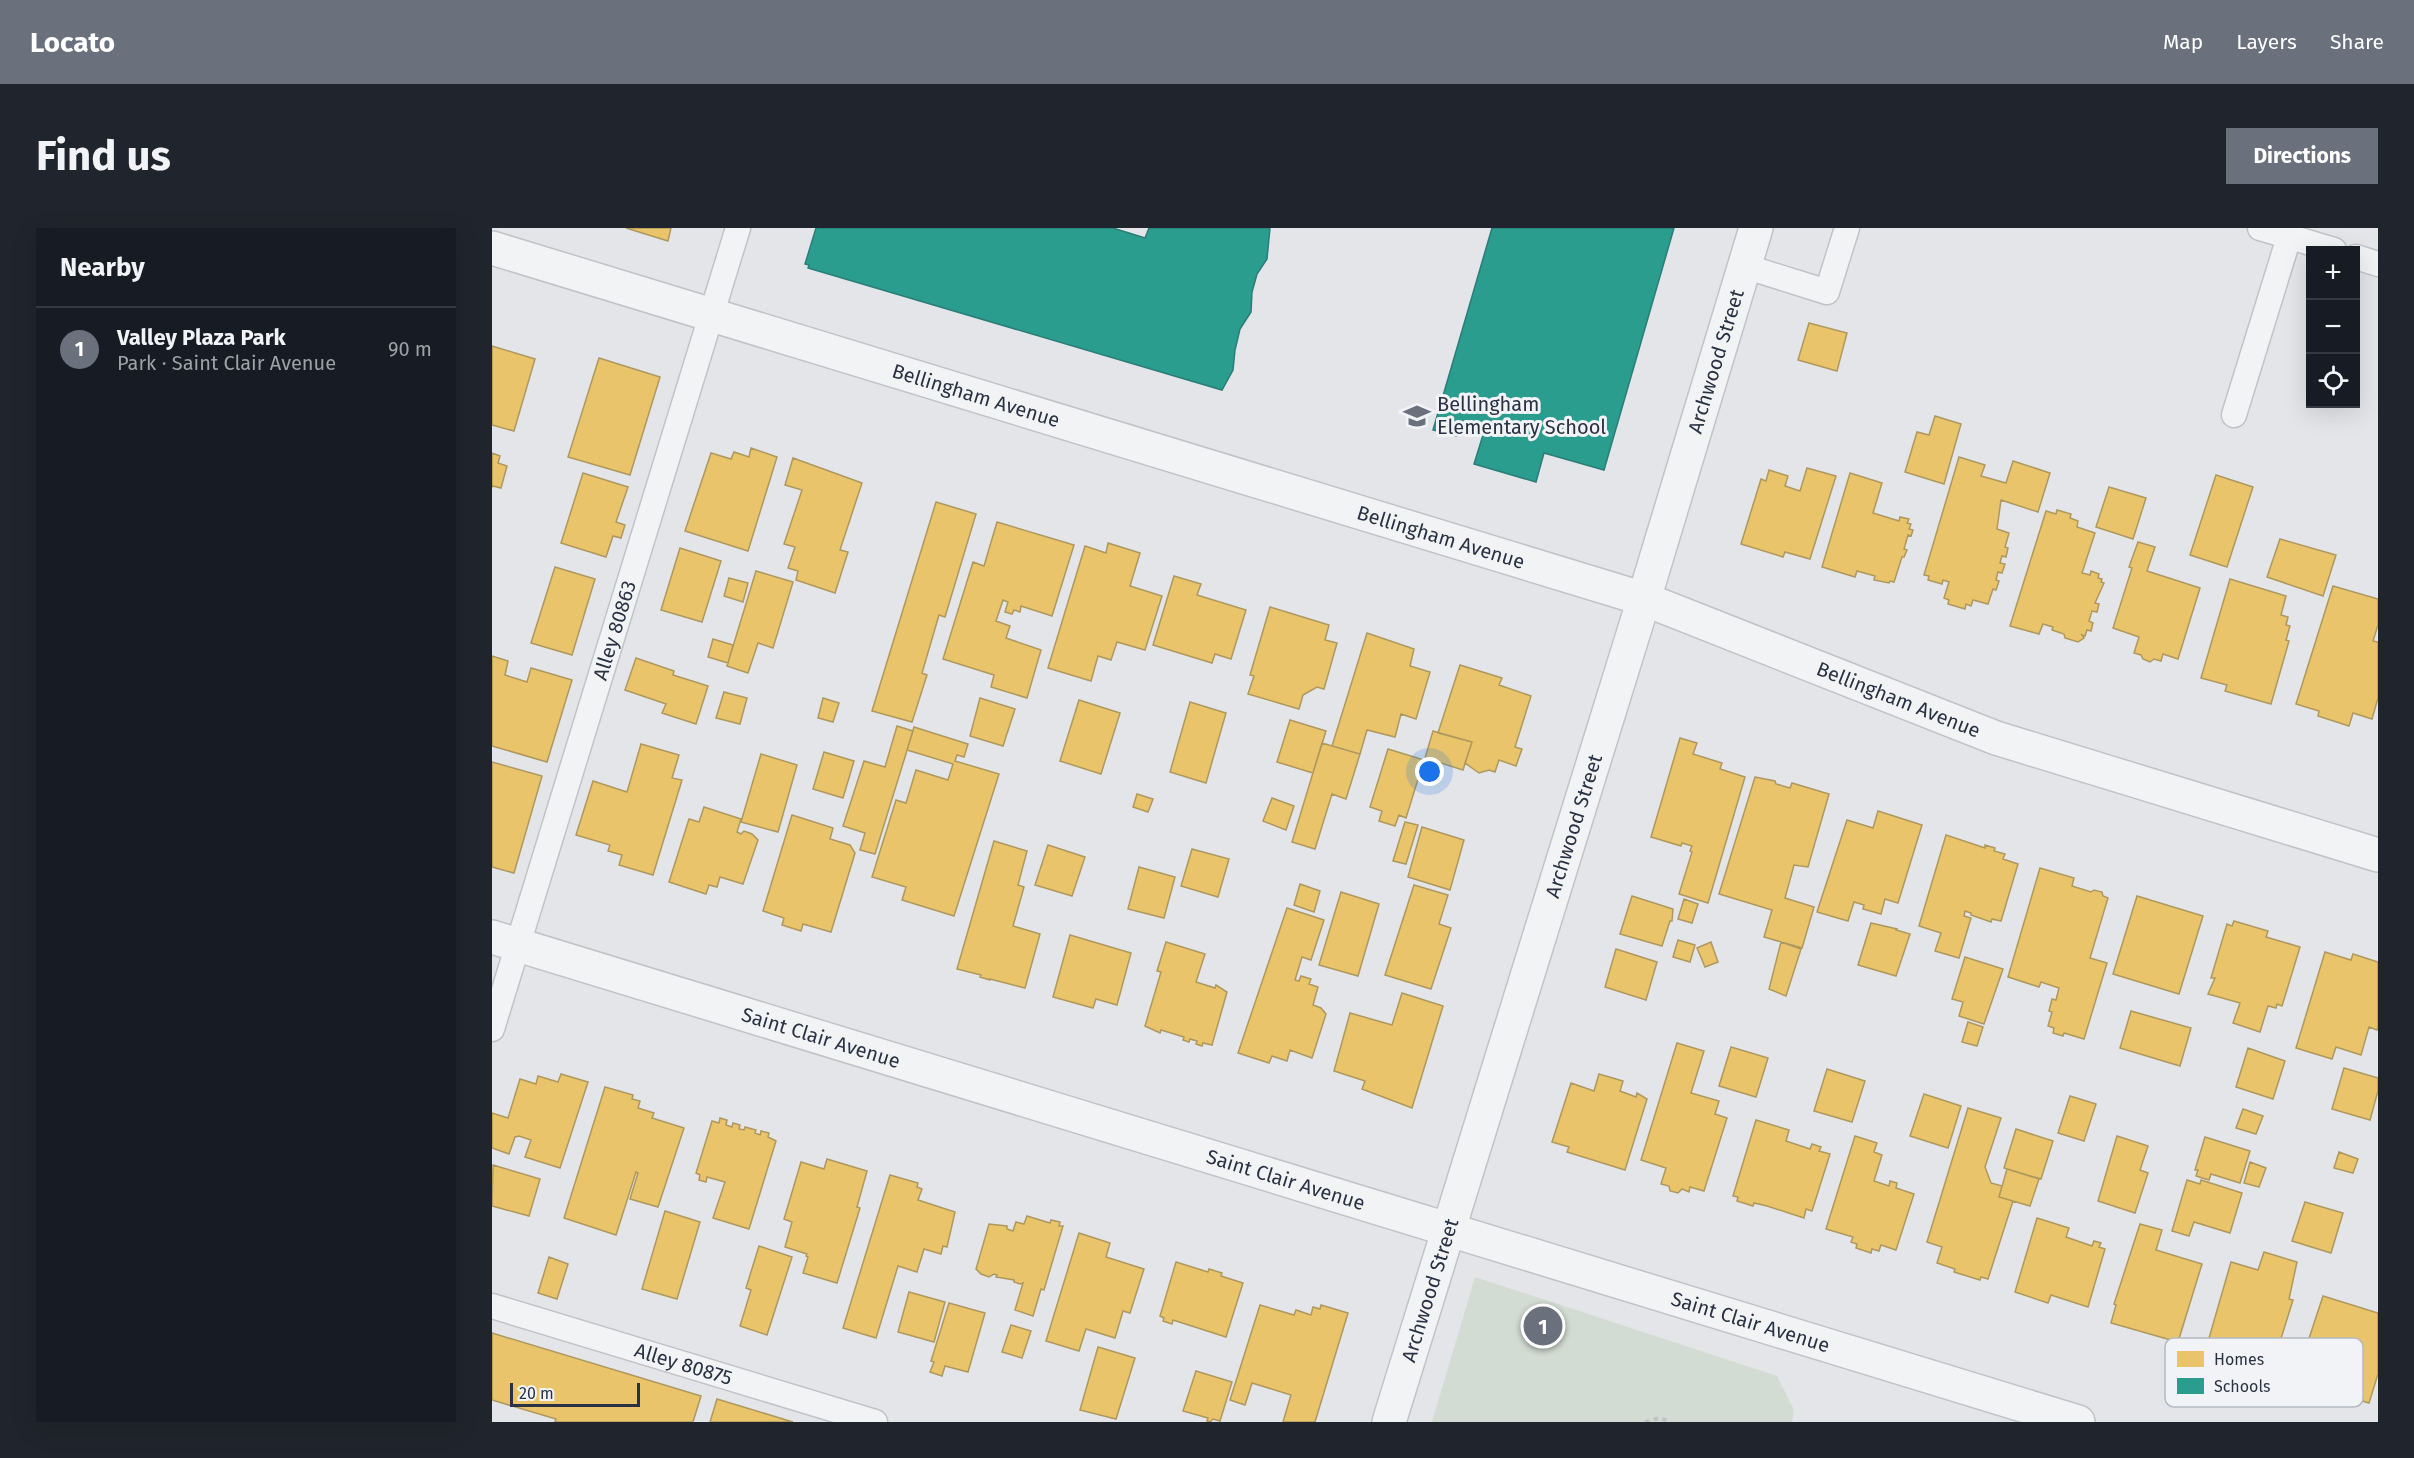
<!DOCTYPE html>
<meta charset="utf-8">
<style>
body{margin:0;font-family:"Fira Sans",sans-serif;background:#20242c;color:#f1f3f6}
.controls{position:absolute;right:18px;top:18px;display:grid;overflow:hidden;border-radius:0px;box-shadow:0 6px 24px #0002}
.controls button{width:54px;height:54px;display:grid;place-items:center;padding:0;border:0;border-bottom:2px solid #363941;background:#171b24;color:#f1f3f6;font:30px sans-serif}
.scale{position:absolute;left:18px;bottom:15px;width:130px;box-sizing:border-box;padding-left:6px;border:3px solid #293142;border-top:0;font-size:16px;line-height:21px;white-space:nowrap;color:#293142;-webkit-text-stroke:4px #f1f3f7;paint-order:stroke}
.you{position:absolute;left:938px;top:544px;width:21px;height:21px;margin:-15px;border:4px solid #fff;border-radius:50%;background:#1a73e8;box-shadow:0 0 0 9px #1a73e833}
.badge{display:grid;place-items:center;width:39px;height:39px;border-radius:50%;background:#6a707c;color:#fff;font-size:20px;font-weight:700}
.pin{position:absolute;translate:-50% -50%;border:3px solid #fff;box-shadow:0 2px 6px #0006}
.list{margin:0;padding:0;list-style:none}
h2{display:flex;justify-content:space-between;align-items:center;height:78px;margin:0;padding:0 24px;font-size:26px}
h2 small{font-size:20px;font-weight:400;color:#9ea1a6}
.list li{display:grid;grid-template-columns:39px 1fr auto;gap:18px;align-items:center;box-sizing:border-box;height:84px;padding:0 24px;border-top:2px solid #363941}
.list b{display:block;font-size:22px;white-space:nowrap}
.list p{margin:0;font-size:20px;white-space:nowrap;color:#9ea1a6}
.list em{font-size:20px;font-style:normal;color:#9ea1a6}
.icon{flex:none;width:33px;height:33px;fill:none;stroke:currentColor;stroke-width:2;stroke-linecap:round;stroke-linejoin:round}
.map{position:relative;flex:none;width:1886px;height:1194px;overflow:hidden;border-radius:0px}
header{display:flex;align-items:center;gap:36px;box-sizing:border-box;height:84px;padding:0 30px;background:#6a707c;color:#fff}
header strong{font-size:28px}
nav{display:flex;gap:33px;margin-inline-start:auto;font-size:21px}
.intro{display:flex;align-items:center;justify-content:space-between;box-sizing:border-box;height:144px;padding:0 36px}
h1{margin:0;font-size:42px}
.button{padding:15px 27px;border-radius:0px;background:#6a707c;color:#fff;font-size:21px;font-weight:700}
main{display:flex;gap:36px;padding:0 36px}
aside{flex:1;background:#171b24;border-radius:0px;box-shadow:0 6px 24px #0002}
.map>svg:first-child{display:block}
</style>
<header>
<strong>Locato</strong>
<nav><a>Map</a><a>Layers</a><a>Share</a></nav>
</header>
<div class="intro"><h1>Find us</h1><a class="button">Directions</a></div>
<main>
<aside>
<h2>Nearby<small></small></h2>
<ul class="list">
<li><span class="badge">1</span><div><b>Valley Plaza Park</b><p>Park · Saint Clair Avenue</p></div><em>90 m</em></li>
</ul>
</aside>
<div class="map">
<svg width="1886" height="1194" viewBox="0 0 1886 1194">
<rect width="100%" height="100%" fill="#e3e5e8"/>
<!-- green -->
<path fill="#d3dcd3" d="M983,1049l302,99 17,34 -2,12h-360z"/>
<!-- homes -->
<path fill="#e9c46a" stroke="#af985e" stroke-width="1.5" d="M134,0h45l-3,13z
M1317,95l38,10 -10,38 -39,-11z
M0,118l43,13 -21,72 -22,-6z
M107,130l61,19 -30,98 -62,-18z
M1443,188l26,8 -17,60 -39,-12 12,-40 12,3z
M259,220l26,9 -29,94 -63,-20 26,-78 20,6 3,-7 15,5z
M0,225l8,3 -2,7 9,3 -6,22 -8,-2 -1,1z
M1467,229l26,8 -4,11 25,7 7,-22 37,12 -12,39 -37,-12 -4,29 12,4 -4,14 3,1 -2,9 -4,-1 -2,7 5,1 -3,9 -4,-1 -2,8 3,1 -3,9 -3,-1 -5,15 -15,-4 -2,6 -5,-2 -1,5 -17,-5 1,-4 -5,-2 5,-16 -6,-2 -1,4 -14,-4 1,-4 -5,-1z
M301,230l69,25 -22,67 8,2 -13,41 -39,-13 2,-9 -10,-3 7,-21 -11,-3 18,-54 -17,-5z
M1315,240l29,8 -26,83 -25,-7 -2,5 -42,-13 20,-65 5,2 3,-11 19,6 -3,10 15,5z
M91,245l45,14 -12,35 9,3 -4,13 -8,-2 -7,21 -45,-14z
M1358,245l32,10 -9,30 26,8 1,-4 9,2 -2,4 4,1 -2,5 4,1 -2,6 -3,-1 -4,14 3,1 -3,7h-2l-8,25 -4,-1 -1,2 -15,-3 1,-4 -18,-5 -2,6 -33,-10z
M1724,247l37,12 -26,80 -37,-12z
M1617,259l37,11 -13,41 -37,-12z
M444,274l40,12 -31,103 -6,-2 -17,58 5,2 -15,47 -40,-11z
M1565,282l14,4 -1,4 8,3 -1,6 18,6 -13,40 8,2 1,-4 8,3 -1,4 4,1 -1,3 3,1 -9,20 4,1 -2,8 -5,-1 -3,10 4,2 -2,8 -4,-1 -2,6 -3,-1 2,3 -6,4 -13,-4 -1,-4 -12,-4 1,-3 -10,-3 -4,10 -29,-8 36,-115 10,3z
M505,294l77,23 -22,71 -31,-10 -1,6 -6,-2 -2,4 -7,-2 3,-10 -5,-2 -7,21 14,5 -4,12 35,12 -14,48 -36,-11 3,-12 -51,-16 30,-97 11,4z
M1788,311l56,16 -13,41 -56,-19z
M1646,314l17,5 -8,24 53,17 -22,71 -15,-5 -2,7 -7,-2 -4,3 -7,-3 -2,-4 -7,-2 5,-16 -26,-9 19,-60 -3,-1z
M616,315l32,10 -10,33 32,10 -17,54 -28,-8 -6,18 -13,-4 -7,25 -43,-13 37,-122 21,7z
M188,320l41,13 -19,61 -41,-12z
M63,339l40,12 -23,76 -41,-12z
M264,343l37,11 -20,66 -15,-5 -10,30 -21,-7z
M682,348l27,8 -4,11 49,15 -15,49 -16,-5 -3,9 -59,-18z
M237,350l19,5 -5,19 -19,-6z
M1738,351l56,17 -5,19 7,2 -2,8 4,1 -4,14 3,1 -18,63 -46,-13 2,-6 -26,-7z
M1841,358l45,13v26l-5,16 5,1v56l-6,21 -19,-6 -4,13 -31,-10 1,-5 -23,-7z
M778,379l59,18 -4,15 12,3 -13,46 -7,-2 -14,8 -4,14 -51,-15 6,-18 -4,-1z
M875,405l47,16 -4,17 20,6 -14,47 -15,-5 -6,23 -28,-7 -7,24 -28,-8z
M221,411l20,6 -5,18 -20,-6z
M0,428l16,5 -3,14 22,7 4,-14 41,12 -25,82 -55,-16z
M144,430l38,13 -1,4 35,11 -12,38 -34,-11 4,-9 -41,-14z
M968,437l42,13 -3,7 32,11 -16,51 7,2 -6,17 -17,-6 -4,12 -6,-2 -10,3 -14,-10 7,-21 -34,-9z
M232,464l23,6 -7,26 -24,-6z
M331,470l16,5 -6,19 -15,-4z
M488,470l35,11 -12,37 -33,-10z
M587,472l41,13 -19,61 -41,-13z
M698,474l36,11 -20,70 -36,-11z
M798,492l36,11 -13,42 -36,-11z
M405,498l16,5 -38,123 -15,-4 5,-17 -22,-7 21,-65 21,6z
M422,499l54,17 -4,13 -7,-2 -2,6 44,13 -45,142 -52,-16 4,-13 -34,-10 24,-77 10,3 10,-33 32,10 5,-16 -46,-14z
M941,503l39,11 -9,28 -38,-12z
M1188,510l17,5 -4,11 29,9 -2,6 25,8 -37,126 -29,-9 13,-42 -2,-1 2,-5 -10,-3 -1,3 -30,-9z
M830,515l38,11 -14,45 -14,-5 -17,55 -23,-7z
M149,516l38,11 -7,23 10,2 -29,95 -34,-10 3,-10 -14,-4 2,-6 -34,-10 17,-54 34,11z
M896,521l36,11 -18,58 -7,-3 -4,11 -16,-5 3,-10 -12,-4z
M332,524l30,9 -11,37 -30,-9z
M269,526l36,11 -19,67 -37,-10z
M0,534l50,14 -28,97 -22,-6z
M1263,549l20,4 1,3 14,4 2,-5 37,11 -21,73 -14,-2 -9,33 29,9 -12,41 -38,-11 8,-27 -53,-16z
M645,566l16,5 -5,13 -15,-5z
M780,570l22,8 -8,24 -23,-9z
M212,579l37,12 -4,13 4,2 3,-3 8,3 6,6 -15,44 -23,-7 -3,10 -8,-2 -3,9 -37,-12 20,-63 10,3z
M1386,583l44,14 -24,78 -13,-4 -4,15 -18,-5 1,-4 -10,-3 -6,19 -31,-9 30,-92 26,8z
M300,587l41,13 -3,11 20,6 5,8 -24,79 -28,-8 -2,7 -19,-6 2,-7 -21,-7z
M913,594l13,3 -12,39 -13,-3z
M930,599l42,13 -14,50 -42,-13z
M1454,607l39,13v-3l10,3 -1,3 11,3 -2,5 15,5 -17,57 -9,-2 -1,3 -20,-7v-2l-6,-2 -1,5 7,2 -12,40 -24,-7 6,-18 -22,-7z
M502,613l33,10 -9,34 6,2 -11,39 27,8 -15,54 -35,-9v1l-10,-3 1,-2 -24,-6z
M556,617l37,12 -13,39 -37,-11z
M700,621l37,10 -11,38 -37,-11z
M647,639l36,10 -11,41 -36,-9z
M1548,640l34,10 -2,8 19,6 3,-2 8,2 1,4 5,2 -18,60 17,5 -23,76 -20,-6 -1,3 -10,-3 1,-5 -6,-2 4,-14 -3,-1 3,-12 4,1 3,-12 -18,-6 -2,5 -31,-10z
M808,656l20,7 -6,21 -20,-7z
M922,657l34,10 -9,29 12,4 -20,61 -46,-14z
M849,664l38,12 -21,72 -39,-11z
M1140,668l41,13 -1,12h-2l-8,25 -42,-12z
M1645,668l66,20 -24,78 -66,-20z
M1192,671l14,5 -6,19 -14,-4z
M795,680l37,12 -13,40 -9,-3 -7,23 4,1 2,-5 10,3 -2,5 9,3 -5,18 8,3 5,6 -14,44 -22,-8 -3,11 -15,-5 -3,7 -31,-10z
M1742,693l34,10 -2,6 34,10 -18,59 -5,-2 -1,4 -8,-2 -8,26 -27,-9 7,-20 -32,-9 7,-16h-4l16,-54 5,2z
M1379,695l26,6 -1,1 14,4 -14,42 -38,-11z
M578,707l61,18 -14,52 -21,-6 -3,9 -40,-11z
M1186,712l17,5 -5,17 -17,-5z
M674,714l39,12 -9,28 19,6 1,-3 11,7 -15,53 -9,-2 -1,3 -6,-2 1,-3 -7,-2 -1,3 -6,-2 1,-3 -23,-7 -1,3 -15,-7 16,-54 -4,-1z
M1219,714l7,20 -13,5 -8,-19z
M1289,714l20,7 -15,47 -17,-7z
M1124,721l41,13 -11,38 -41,-13z
M1833,724l26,8 2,-6 25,8v65l-1,3 -8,-3 -8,28 -25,-8 -4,12 -36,-11z
M1473,729l38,12 -19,55 -25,-8 4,-14 -11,-3z
M910,765l41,13 -31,102 -50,-19 3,-8 -31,-10 16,-58 42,12z
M1639,783l60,17 -11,38 -60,-18z
M1476,794l15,5 -6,19 -15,-4z
M1185,815l27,8 -13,42 28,8 -4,13 12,4 -23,73 -14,-4 -1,5 -7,-3 -4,4 -8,-2 -1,-5 -8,-2 5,-16 -25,-8z
M1239,819l37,11 -12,39 -37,-11z
M1756,820l37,13 -12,38 -37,-12z
M1852,840l34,10v13l-8,29 -38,-11z
M1335,841l38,12 -13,41 -38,-11z
M69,846l27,8 -28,86 -35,-11 6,-17 -12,-4 -4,1 -6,17 -17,-6v-35l16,5 12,-39 16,5 2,-8 20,6z
M1107,846l24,7 -3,10 16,6 1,-4 10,6 -22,71 -58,-18 2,-5 -17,-5 19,-59 23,8z
M113,859l28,8 -1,4 8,2 -2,7 16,5 -2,5 32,10 -26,79 -28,-8 8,-26 -2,-1 -20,63 -52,-17z
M1432,866l37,12 -13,42 -38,-12z
M1578,868l26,8 -12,37 -26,-8z
M1476,880l33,10 -16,49 6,16 11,3 -3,11 14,4 -25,78 -7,-2 -1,3 -26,-8 1,-3 -18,-6 5,-16 -15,-5z
M1751,881l20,7 -7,18 -20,-6z
M228,890l7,2 -1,5 6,2 1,-4 7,2 -1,4 5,1 1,-3 11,3 -1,3 5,2 1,-4 8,2 -1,4 8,4 -27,88 -36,-11 12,-36 -18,-5 -1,5 -7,-2 1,-5 -4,-2 16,-52 7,2z
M1264,892l33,10 -3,11 24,8 2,-5 9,3 -2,4 11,3 -18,57 -6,-2 -2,9 -37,-12 -13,-3 -1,3 -16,-5 1,-4 -5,-1z
M1524,901l37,12 -12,38 -37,-11z
M1363,908l22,7 -3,9 8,3 -8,26 15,5 1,-5 7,2 -1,5 18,6 -18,56 -15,-5 -2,6 -7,-2 -1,4 -15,-5 1,-4 -6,-2 2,-5 -27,-8z
M1625,908l31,10 -8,24 8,3 -13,40 -37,-12z
M1713,909l45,14 -10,32 -29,-9 -2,6 -13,-4 2,-6h-3z
M1847,924l19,7 -5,14 -19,-5z
M335,931l40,12 -10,36 3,1 -23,75 -34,-10 5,-16 -2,-1 1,-2 -22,-7 7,-25 -8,-3 17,-57 23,7z
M1758,934l16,6 -7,19 -15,-4z
M1,937l47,14 -11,37 -37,-10z
M1515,941l32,10 -9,27 -31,-9z
M398,947l28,8 -1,4 5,2 -4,11 37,12 -8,35 -4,-1 -2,8 -17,-5 -7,23 -19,-6 -22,72 -33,-10z
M1695,952l13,4 1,-4 41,13 -12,40 -36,-11 -5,14 -17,-5z
M1813,974l38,11 -12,40 -39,-12z
M173,983l35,11 -23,77 -35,-10z
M535,988l23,7 1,-3 9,2 -1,4h4l-19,64 -3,-1 -8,27 -18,-6 8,-27 -3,1 -6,-2v-2l-18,-3 1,-2 -3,-1 -5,3 -8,-3 -5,-5 13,-45 18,2v3l6,2 3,-9 8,2z
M1545,990l32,10 -3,9 26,9 2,-5 7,2 -2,4 6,2 -17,58 -37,-12 -3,8 -33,-11z
M1648,996l22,6 -6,20 46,14 -24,78 -67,-19 5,-18 -2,-1z
M587,1005l31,10 -4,14 38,12 -14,44 -7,-2 -8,27 -29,-9 -7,22 -33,-10z
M267,1018l33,11 -25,78 -27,-9 11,-36 -5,-2z
M1772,1024l33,10 -8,37 4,1 -24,77 -14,-4 2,-6 -27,-8 1,-6 -24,-8 24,-83 27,8z
M57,1029l19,7 -11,35 -19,-6z
M684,1034l32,10 1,-3 13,4 -1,3 22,7 -17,54 -53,-17 -1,4 -9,-3 1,-3 -4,-2z
M417,1064l36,10 -11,40 -36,-10z
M1831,1068l55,17v61l-9,29 -74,-22z
M457,1075l36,10 -17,59 -23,-6 -3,10 -12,-4 4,-10 -3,-1z
M768,1077l34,10 2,-5 15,5 2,-8 7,2 1,-4 27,8 -33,109h-32l8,-27 -39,-12 -7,22 -15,-5z
M519,1097l20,6 -9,27 -20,-6z
M0,1105l209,63 -8,26h-138l1,-3 -64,-19z
M606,1119l37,11 -19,61 -36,-9z
M704,1143l36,11 -12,39 -7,-2 -3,3 -3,-1 1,-3 -25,-7z
M225,1171l76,23h-83z"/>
<!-- schools -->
<path fill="#2a9d8f" stroke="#2a7d78" stroke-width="1.5" d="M324,0h297l32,10 4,-10h121l-3,31 -10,15 -5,18 -1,20 -11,17 -5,21 -2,20 -11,20 -414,-122 1,-3 -4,-1z
M1000,0h182l-70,242 -60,-17 -8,29 -62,-18 9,-29 -23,-7 -3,8 -24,-6z"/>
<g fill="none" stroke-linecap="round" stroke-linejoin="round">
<defs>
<g id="lane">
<path d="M1768,0l74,22"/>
<path d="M1864,29l22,7"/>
<path d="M1252,38l83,26 20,-64"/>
<path d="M1742,187l55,-178"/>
<path id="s1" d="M0,801l246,-801"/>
<path id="s2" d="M0,1078l383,116"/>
</g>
<g id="street">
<path id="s3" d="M0,20l1152,351 352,139 382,117"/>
<path id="s4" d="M0,709l1586,485"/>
<path id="s5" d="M897,1194l255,-823 112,-371"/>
</g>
</defs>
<!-- lane casing -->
<use href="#lane" stroke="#c1c3c6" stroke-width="27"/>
<!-- street casing -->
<use href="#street" stroke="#c1c3c6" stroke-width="36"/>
<!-- path -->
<path stroke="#c2c3c8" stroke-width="4" stroke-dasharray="4.5 4.5" stroke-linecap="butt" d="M1153,1194l15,-4 11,4"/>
<!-- lane -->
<use href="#lane" stroke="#f2f3f5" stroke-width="24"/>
<!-- street -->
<use href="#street" stroke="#f2f3f5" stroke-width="33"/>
</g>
<!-- icons -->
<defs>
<symbol id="school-bare" viewBox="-9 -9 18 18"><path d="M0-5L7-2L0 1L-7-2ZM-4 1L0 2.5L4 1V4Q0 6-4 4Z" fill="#6a707c" stroke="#f1f3f7" stroke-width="2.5" paint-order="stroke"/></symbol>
</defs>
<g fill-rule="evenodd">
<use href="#school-bare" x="906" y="169" width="38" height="38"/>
</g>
<g text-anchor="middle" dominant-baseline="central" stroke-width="6" stroke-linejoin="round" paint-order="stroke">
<!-- street labels -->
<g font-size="20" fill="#293142" stroke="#f1f3f7">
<text stroke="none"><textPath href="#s5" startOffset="1110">Archwood Street</textPath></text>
<text stroke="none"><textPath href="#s3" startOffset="506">Bellingham Avenue</textPath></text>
<text stroke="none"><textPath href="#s3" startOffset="992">Bellingham Avenue</textPath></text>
<text stroke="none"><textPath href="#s1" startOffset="417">Alley 80863</textPath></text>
<text stroke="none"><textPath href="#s3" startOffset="1478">Bellingham Avenue</textPath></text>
<text stroke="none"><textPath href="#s5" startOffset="624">Archwood Street</textPath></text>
<text stroke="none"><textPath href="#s4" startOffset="344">Saint Clair Avenue</textPath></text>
<text stroke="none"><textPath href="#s4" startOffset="830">Saint Clair Avenue</textPath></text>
<text stroke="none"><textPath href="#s5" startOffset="138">Archwood Street</textPath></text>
<text stroke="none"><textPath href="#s4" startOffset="1316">Saint Clair Avenue</textPath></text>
<text stroke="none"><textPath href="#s2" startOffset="200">Alley 80875</textPath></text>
</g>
<!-- poi labels -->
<g font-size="20" fill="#293142" stroke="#f1f3f7" text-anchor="start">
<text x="945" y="176">Bellingham<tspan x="945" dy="23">Elementary School</tspan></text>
</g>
</g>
<!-- legend -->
<rect x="1673" y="1110" width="198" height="69" rx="9" fill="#f1f3f7" stroke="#b5b9c1" stroke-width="1.5"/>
<rect x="1685" y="1123" width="27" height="16" fill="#e9c46a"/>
<rect x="1685" y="1150" width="27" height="16" fill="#2a9d8f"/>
<g font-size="16" fill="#293142">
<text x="1722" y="1137">Homes</text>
<text x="1722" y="1164">Schools</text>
</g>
</svg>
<div class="controls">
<button>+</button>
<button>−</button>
<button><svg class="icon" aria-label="locate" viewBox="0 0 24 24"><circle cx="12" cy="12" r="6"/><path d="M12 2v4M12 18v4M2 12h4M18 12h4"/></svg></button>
</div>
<div class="scale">20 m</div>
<div class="you"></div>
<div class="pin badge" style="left:1051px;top:1098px">1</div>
</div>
</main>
